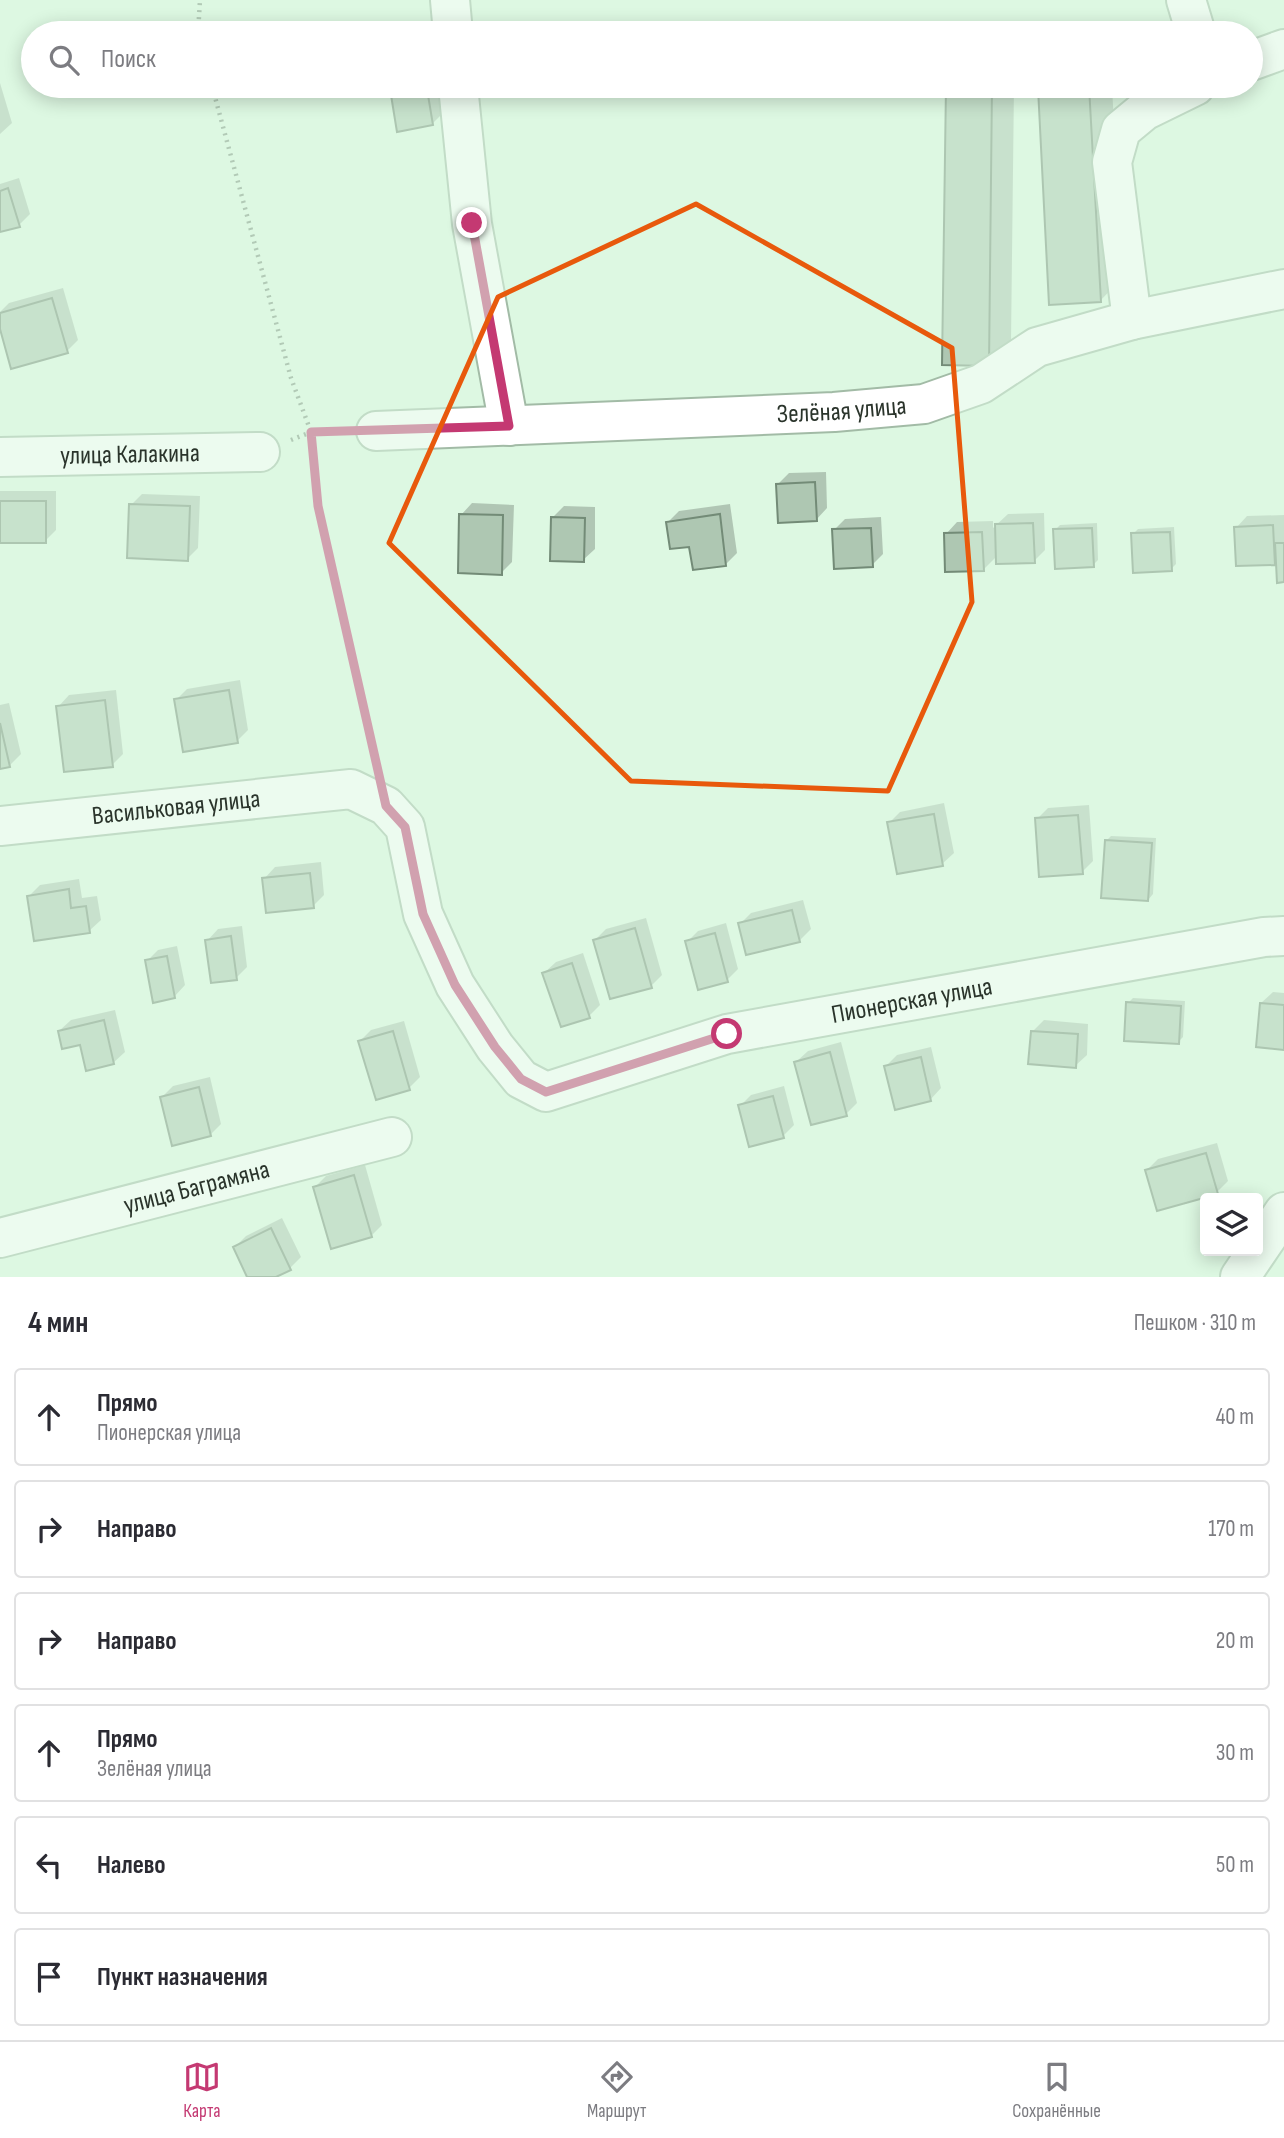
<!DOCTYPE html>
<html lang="ru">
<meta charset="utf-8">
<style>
body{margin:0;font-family:"Sofia Sans Condensed",sans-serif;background:#f7f7f7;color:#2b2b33}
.controls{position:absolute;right:21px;bottom:21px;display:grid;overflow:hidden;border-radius:7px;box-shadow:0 4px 18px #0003}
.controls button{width:63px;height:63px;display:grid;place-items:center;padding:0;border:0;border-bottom:2px solid #e1e1e2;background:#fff;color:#2b2b33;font:35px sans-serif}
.stop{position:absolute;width:21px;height:21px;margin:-16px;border:5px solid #c43972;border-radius:50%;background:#fff}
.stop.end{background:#c43972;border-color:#fff;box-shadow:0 2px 7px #0008}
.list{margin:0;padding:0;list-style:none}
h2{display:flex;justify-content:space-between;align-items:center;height:91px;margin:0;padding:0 28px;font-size:30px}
h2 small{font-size:23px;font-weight:400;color:#7c7c81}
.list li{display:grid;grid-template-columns:46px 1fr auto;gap:21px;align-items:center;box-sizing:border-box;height:98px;margin:0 14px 14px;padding:0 14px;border:2px solid #e1e1e2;border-radius:7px}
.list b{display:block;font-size:26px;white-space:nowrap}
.list p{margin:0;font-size:23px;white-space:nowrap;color:#7c7c81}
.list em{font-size:23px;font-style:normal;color:#7c7c81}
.icon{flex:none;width:38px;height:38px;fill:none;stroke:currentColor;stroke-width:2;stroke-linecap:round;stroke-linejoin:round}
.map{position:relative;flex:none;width:1284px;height:1277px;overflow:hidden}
.search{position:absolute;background:#fff;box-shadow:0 4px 18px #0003;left:21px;right:21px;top:21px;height:77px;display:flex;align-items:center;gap:18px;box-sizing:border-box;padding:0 24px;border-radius:38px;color:#7c7c81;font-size:26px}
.sheet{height:763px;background:#fff}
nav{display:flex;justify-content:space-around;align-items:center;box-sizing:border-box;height:98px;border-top:2px solid #e1e1e2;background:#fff;font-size:19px;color:#7c7c81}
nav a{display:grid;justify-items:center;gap:4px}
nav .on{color:#c43972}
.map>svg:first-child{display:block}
</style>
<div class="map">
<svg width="1284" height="1277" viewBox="0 0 1284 1277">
<rect width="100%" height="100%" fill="#ddf8e2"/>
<!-- shadow -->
<path fill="#0003" d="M0,83l12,40 -12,11z
M403,86h36l5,26 -11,11 -40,-27z
M947,86h67l-3,256 -22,22h-45z
M1043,86h69l10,192 -22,23 -60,-212z
M19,178l11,36 -11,11 -19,6v-47z
M63,288l15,52 -11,11 -67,-28v-11l9,-9z
M826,472l1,36 -11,12 -38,-36 11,-11z
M0,491h56v39l-11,11h-45z
M142,494l58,2 -2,52 -11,11 -56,-54z
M472,503l42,2 -2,57 -11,11 -40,-58z
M730,504l7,49 -11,11 -35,-19 -23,-23 11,-11z
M564,506l31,1v42l-12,11 -31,-42z
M1044,513l1,37 -11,11 -36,-6 -14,14 -38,-35 11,-12 36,-1v7l15,-14z
M1284,515v66l-6,-18 -40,1 -2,-36 11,-12z
M881,517l2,37 -11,11 -38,-35 11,-11z
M1097,523l1,37 -5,5 -38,-35 5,-5z
M1174,527l2,37 -5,5 -38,-35 5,-5z
M240,680l8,50 -11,11 -61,-41 11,-11z
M116,690l7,64 -11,11 -54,-58 11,-12z
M9,703l12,51 -11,11 -10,2v-62z
M944,803l10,50 -12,11 -53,-41 11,-11z
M1089,805l4,56 -11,11 -45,-53 11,-11z
M1111,836l45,2 -3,56 -5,6 -42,-59z
M321,862l3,33 -11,11 -49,-27 11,-12z
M79,879l3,19 15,-2 4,24 -12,11 -60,-35 11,-11z
M803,900l8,29 -11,11 -53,13 -7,-29 11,-11z
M646,918l16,57 -11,11 -56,-46 11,-11z
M726,923l12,46 -11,11 -40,-38 11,-11z
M242,926l5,41 -11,11 -29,-37 11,-12z
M177,946l8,39 -11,12 -27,-36 11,-11z
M583,953l17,52 -11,11 -45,-43 12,-11z
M1273,992l11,1v55l-23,-45z
M1133,998l52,3 -2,36 -5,5 -50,-39z
M115,1010l10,42 -12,11 -54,-32 12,-11z
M1044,1020l44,4 -1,31 -12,11 -43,-34z
M404,1021l16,56 -11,11 -49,-47 11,-11z
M841,1042l16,61 -11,11 -50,-52 12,-11z
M931,1047l10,41 -11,12 -44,-34 11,-11z
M210,1077l11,47 -11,11 -48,-38 11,-11z
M784,1086l10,39 -11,11 -43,-30 11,-11z
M1217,1143l11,38 -11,11 -70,-22 11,-11z
M365,1165l17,60 -11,11 -56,-49 11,-11z
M282,1218l19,39 -11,11 -18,9h-23l-14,-30 11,-11z"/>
<!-- building -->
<path fill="#aec7b2" stroke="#738b77" stroke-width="2" d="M946,86h46l-3,280 -47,-1z
M1089,86l12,216 -52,3 -11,-217z
M427,89l6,36 -36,7 -6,-37z
M8,188l12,39 -20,5v-41z
M52,298l16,55 -57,16 -11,-40v-16z
M815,482l2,39 -39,2 -2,-39z
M0,501h46v42h-46z
M129,504l61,2 -2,55 -61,-3z
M459,514l44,1 -1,60 -44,-2z
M720,514l6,52 -33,4 -4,-23 -19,2 -4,-27z
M551,517l34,1 -1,44 -34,-1z
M1033,523l2,40 -39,1 -1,-40z
M1273,525l2,40 -39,1 -2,-39z
M871,528l2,39 -39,2 -2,-40z
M1092,528l2,39 -39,2 -2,-40z
M982,532l2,39 -39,1 -1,-39z
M1170,532l2,39 -39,2 -2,-40z
M1275,543h9v39l-7,1z
M229,690l9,53 -55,9 -9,-53z
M105,700l8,67 -49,5 -8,-66z
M0,723l10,44 -10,2z
M934,814l9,52 -46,8 -10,-52z
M1078,815l5,59 -44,3 -4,-59z
M1105,840l47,3 -4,58 -47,-3z
M310,873l4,35 -48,5 -4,-35z
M69,889l2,19 15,-2 4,27 -56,8 -7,-45z
M792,910l8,32 -54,13 -8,-32z
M635,928l17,60 -42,11 -17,-59z
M715,933l13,49 -30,8 -13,-49z
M231,936l6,44 -26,3 -6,-43z
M167,956l8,42 -22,5 -8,-43z
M572,963l18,55 -29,9 -19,-54z
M1126,1002l55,4 -2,38 -55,-3z
M1260,1003l24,2v45l-28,-3z
M104,1020l10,44 -28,7 -6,-26 -18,4 -4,-18z
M393,1031l17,59 -34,10 -18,-59z
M1031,1031l47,3 -2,34 -48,-4z
M830,1052l17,64 -36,9 -17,-63z
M921,1057l10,44 -36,9 -11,-44z
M199,1087l12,49 -39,10 -12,-49z
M773,1096l11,42 -35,9 -11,-42z
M1206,1153l12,41 -61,17 -12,-41z
M354,1175l18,62 -41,12 -18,-62z
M271,1228l20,42 -15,7h-29l-14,-30z"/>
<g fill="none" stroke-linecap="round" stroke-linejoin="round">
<defs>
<g id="minor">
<path d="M450,0l3,33"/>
<path d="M1186,0l10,33"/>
<path d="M1251,61l33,-12"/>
<path d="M458,86l14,138 37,202"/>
<path d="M1132,320l-20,-158 9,-32 23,-19 51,-25"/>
<path id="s1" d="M376,431l458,-19 90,-8 57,-20 56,-37 95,-27 152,-31"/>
<path id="s2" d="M0,457l260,-5"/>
<path id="s3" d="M0,826l351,-37 35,17 19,21 18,87 32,71 40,62 26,32 25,13 181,-58 537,-97 20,-1"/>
<path id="s4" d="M0,1238l392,-101"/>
<path d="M1240,1277l44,-65"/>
</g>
</defs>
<!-- minor casing -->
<use href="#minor" stroke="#a2bba6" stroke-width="42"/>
<!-- path -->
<path stroke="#7f9282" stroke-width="4.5" stroke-dasharray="2 5" stroke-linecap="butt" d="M198,33l2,-33
M212,86l79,292 20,54 7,74 58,258
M291,440l20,-8h32"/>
<!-- minor -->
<use href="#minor" stroke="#fff" stroke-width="38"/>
</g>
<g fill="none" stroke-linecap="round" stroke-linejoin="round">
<!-- route -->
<path stroke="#c43972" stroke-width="9" d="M472,223l37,203 -198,6 7,74 68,300 19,21 18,87 32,71 40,62 26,32 25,13 181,-58"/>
</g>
<!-- marked area -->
<path d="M0 0H1284V1277H0ZM696,204l256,144 20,254 -84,189 -257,-10 -242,-238 109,-246z" fill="#ddf8e2" fill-opacity=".55" fill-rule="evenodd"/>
<path fill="none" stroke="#e8590c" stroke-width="5" stroke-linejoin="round" d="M696,204l256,144 20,254 -84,189 -257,-10 -242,-238 109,-246z"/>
<g text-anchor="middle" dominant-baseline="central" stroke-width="5" stroke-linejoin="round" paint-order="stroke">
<!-- street labels -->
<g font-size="26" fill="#2a342b" stroke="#fafffa">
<text stroke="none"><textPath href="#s1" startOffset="466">Зелёная улица</textPath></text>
<text stroke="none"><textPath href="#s2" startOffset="130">улица Калакина</textPath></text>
<text stroke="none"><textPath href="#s3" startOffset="177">Васильковая улица</textPath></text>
<text stroke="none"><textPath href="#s3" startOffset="1108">Пионерская улица</textPath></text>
<text stroke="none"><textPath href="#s4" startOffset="203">улица Баграмяна</textPath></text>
</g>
</g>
</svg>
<div class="controls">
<button><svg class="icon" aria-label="layers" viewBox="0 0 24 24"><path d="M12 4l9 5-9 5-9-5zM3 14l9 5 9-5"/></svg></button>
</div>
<div class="stop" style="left:727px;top:1034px"></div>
<div class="stop end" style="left:472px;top:223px"></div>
<div class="search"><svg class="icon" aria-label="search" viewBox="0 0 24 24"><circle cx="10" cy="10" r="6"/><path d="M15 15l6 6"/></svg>Поиск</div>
</div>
<section class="sheet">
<h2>4 мин<small>Пешком · 310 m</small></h2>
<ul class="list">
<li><svg class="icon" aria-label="ahead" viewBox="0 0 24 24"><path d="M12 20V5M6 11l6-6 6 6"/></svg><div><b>Прямо</b><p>Пионерская улица</p></div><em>40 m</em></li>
<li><svg class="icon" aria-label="right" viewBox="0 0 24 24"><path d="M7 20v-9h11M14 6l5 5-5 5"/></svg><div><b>Направо</b></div><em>170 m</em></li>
<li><svg class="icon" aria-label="right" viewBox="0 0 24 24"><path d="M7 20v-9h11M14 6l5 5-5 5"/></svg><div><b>Направо</b></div><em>20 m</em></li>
<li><svg class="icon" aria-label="ahead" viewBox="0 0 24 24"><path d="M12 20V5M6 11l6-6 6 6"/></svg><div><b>Прямо</b><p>Зелёная улица</p></div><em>30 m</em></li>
<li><svg class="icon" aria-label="left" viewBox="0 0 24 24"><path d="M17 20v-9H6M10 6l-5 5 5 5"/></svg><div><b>Налево</b></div><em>50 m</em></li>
<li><svg class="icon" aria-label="arrive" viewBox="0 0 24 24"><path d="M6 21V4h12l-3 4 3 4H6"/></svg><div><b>Пункт назначения</b></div></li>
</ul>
</section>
<nav>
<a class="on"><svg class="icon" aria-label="map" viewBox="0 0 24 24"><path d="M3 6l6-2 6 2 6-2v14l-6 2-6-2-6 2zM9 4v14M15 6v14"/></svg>Карта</a>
<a><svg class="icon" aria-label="directions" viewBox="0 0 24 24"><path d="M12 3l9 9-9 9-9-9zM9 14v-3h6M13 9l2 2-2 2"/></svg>Маршрут</a>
<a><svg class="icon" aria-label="saved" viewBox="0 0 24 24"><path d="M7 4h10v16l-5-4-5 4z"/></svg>Сохранённые</a>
</nav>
